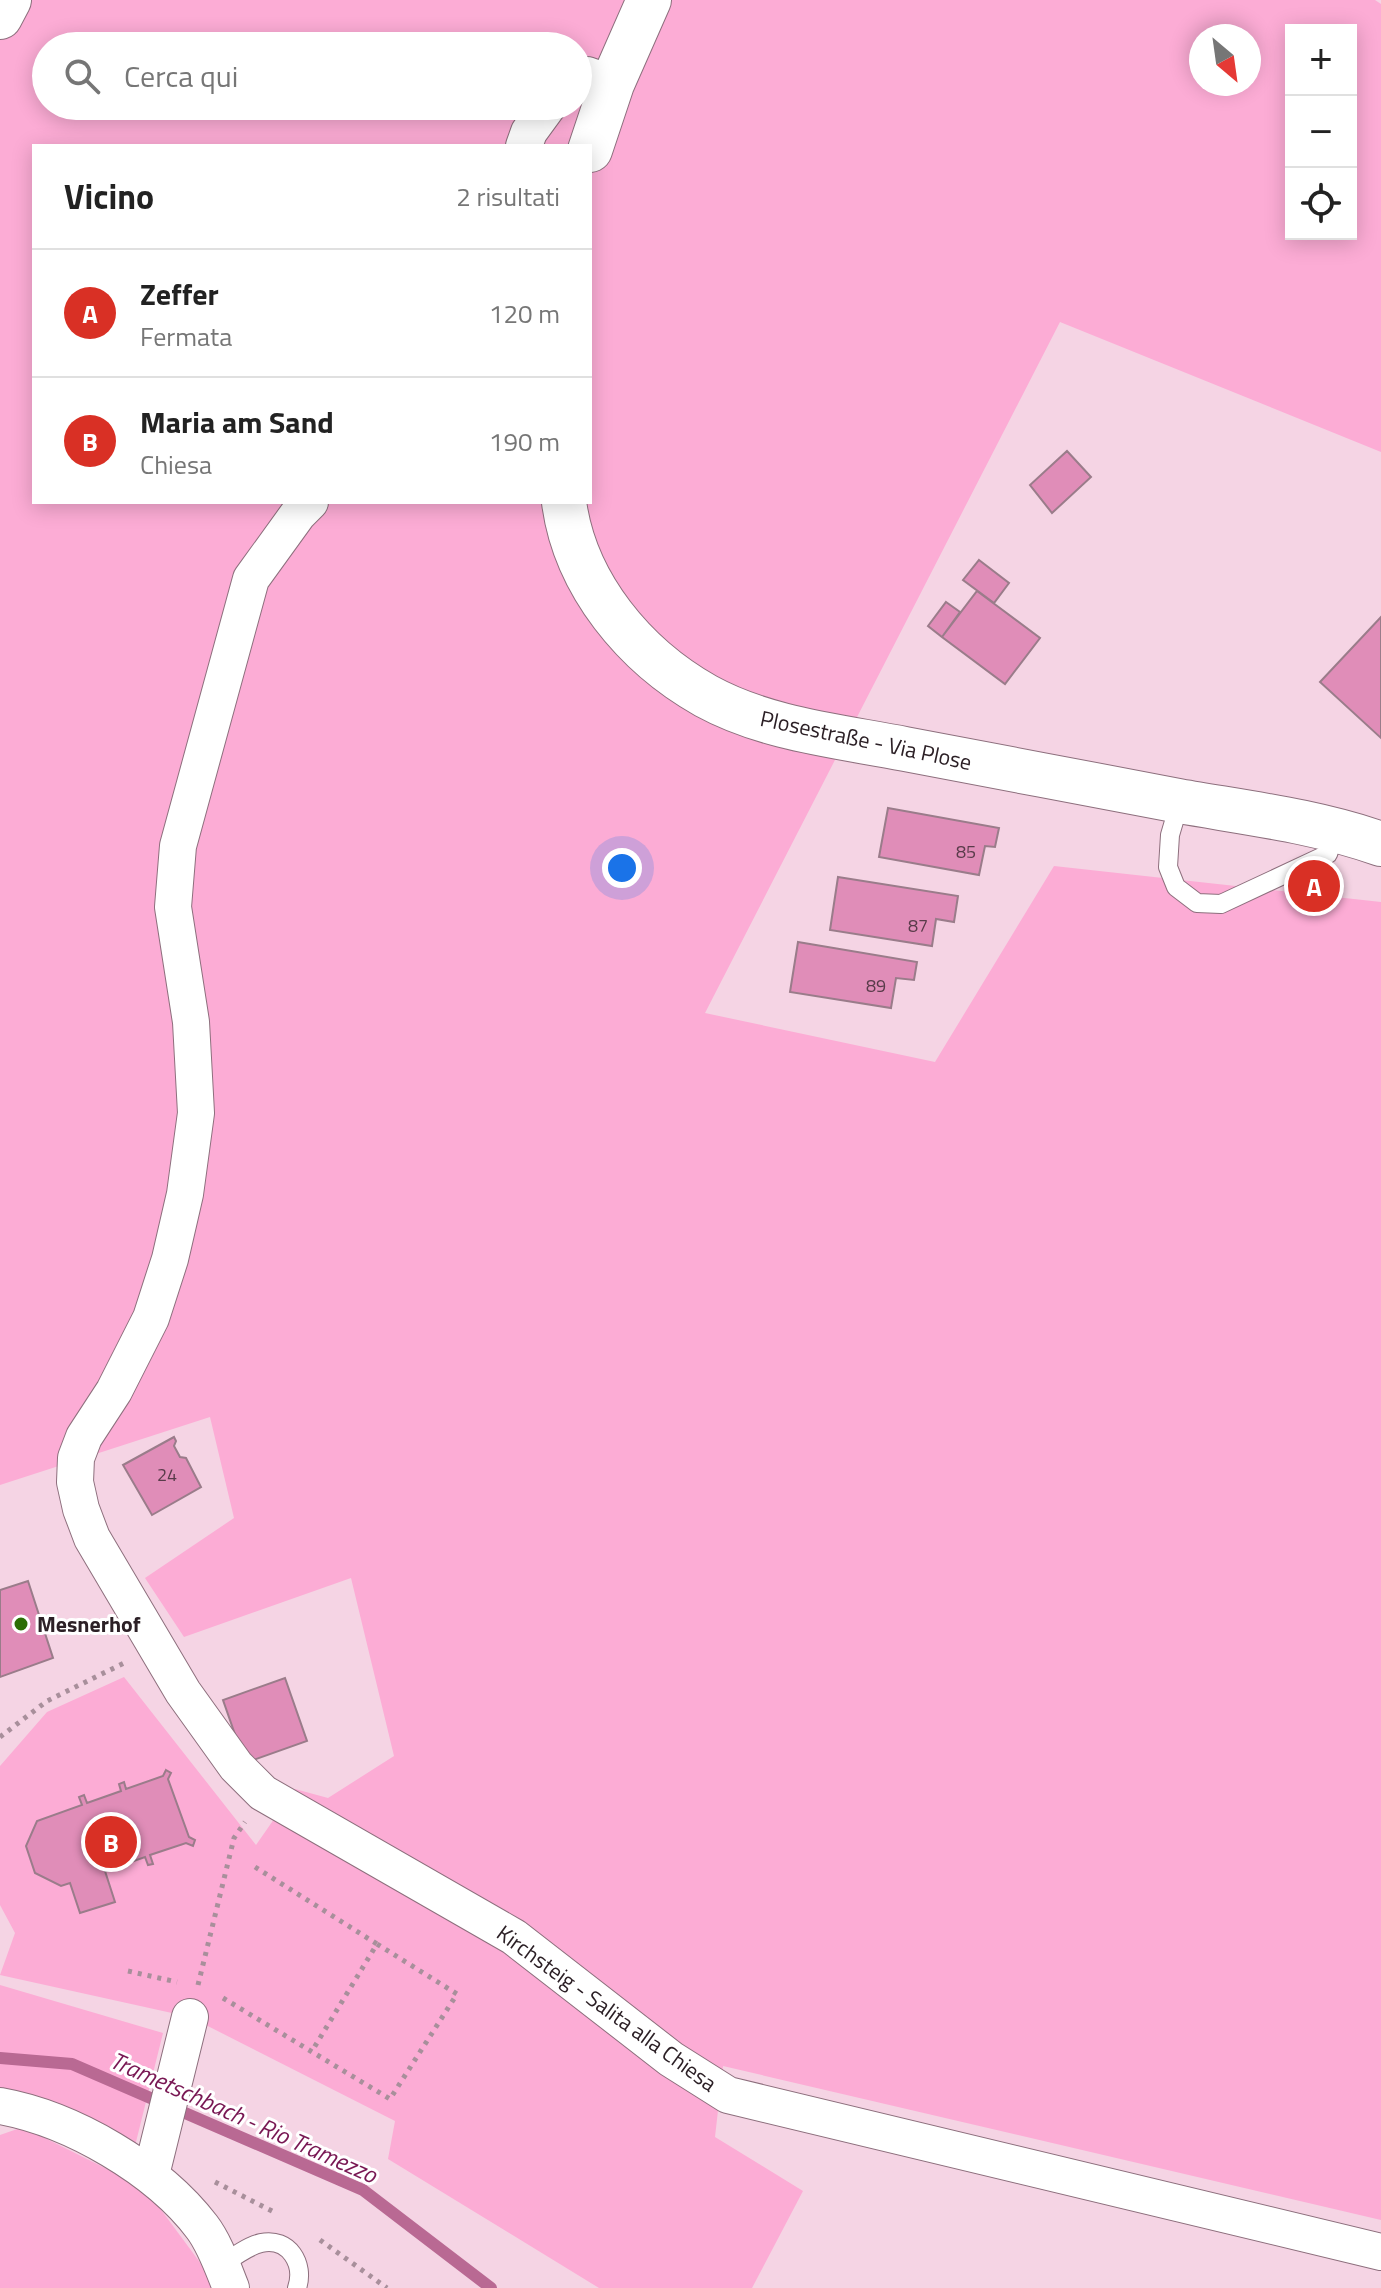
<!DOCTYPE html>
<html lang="it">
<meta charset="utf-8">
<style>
body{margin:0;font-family:"Titillium Web",sans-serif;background:#f2f2f2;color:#222}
.controls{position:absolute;right:24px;top:24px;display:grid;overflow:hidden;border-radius:0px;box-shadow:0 4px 20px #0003}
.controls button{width:72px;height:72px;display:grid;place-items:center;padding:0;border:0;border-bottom:2px solid #e0e0e0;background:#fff;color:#222;font:40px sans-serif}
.compass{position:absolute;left:1189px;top:24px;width:72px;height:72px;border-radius:50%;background:#fff;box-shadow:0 4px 20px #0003;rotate:151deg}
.you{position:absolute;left:622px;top:868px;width:28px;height:28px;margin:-20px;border:6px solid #fff;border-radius:50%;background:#1a73e8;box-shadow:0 0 0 12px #1a73e833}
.badge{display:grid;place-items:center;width:52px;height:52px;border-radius:50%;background:#d93025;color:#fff;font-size:26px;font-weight:700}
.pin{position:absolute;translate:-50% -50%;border:4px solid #fff;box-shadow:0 2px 8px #0006}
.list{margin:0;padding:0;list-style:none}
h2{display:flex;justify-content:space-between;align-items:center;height:104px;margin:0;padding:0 32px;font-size:34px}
h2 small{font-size:26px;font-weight:400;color:#767676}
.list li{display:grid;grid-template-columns:52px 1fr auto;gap:24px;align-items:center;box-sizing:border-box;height:128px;padding:0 32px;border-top:2px solid #e0e0e0}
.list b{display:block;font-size:30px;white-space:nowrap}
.list p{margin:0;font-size:26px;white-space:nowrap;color:#767676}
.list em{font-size:26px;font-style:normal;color:#767676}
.icon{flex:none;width:44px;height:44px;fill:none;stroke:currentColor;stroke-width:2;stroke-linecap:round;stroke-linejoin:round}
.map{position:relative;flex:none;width:1381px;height:2288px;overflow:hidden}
.search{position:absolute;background:#fff;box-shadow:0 4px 20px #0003;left:32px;top:32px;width:560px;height:88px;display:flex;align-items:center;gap:20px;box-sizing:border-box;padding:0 28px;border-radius:44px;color:#767676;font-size:30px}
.panel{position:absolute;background:#fff;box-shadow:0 4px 20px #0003;left:32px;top:144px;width:560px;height:360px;border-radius:0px}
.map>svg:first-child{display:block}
</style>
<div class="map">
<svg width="1381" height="2288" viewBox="0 0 1381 2288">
<rect width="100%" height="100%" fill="#f5d4e4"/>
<!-- green -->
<path fill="#fcacd5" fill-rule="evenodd" d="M0,0h1375l6,4v448l-321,-130 -355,691 230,49 119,-196 327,36v1318l-658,-154 -8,71 88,54 -51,97h-153l-211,-129 7,-38 -205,-104 -190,-42 15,-42 -15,-28v-139l47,-54 77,-35 132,168 39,-56 33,9 66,-42 -43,-178 -167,59 -39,-59 89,-60 -24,-101 -210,68zM1291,30h60v204h-60zM1201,36h48v48h-48zM46,46h532v60h-532zM34,146h556v356h-556z
M0,1985l163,48 -28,113 -135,-54z
M23,2127l122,61 65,88 4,12h-214v-153z"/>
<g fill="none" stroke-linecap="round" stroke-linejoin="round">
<!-- stream -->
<path stroke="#b96993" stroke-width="12" d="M0,2058l72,6 291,126 128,98"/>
</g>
<!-- building -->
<path fill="#e08db8" stroke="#9a7c8a" stroke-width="2" d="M1067,451l24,26 -39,36 -22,-28z
M979,560l30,23 -15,20 -31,-23z
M977,591l63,47 -35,46 -63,-47z
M946,602l14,10 -18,25 -14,-11z
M1381,617v121l-61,-56z
M888,808l111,20 -4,19 -10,-1 -6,29 -100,-18z
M838,877l120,19 -4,26 -18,-3 -4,27 -102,-16z
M798,942l119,20 -3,18 -18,-2 -5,30 -101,-16z
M174,1437l2,4 -2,5 6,11 6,1 15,29 -49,28 -29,-50z
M28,1581l25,77 -53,19v-87z
M285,1678l22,63 -62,22 -22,-63z
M166,1770l5,3 -3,6 21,58 6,3 -2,6 -7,-3 -36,12 3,9 -5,1 -3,-8 -40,14 10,31 -35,11 -10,-30 -9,3 -26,-13 -9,-27 11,-25 45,-16 -3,-8 5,-2 3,8 34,-12 -2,-7 5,-2 2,7 37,-13z"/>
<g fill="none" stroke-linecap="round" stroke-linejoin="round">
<defs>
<path id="service" d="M1180,801l-10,34 -2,32 8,20 21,16 24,1 107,-50 8,-24
M222,2265c11,-8 26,-19 39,-22 28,-6 44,21 36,45"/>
<path id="minor" d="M578,77l9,-2 25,9
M524,146l5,-14 19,-26
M310,502l-12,12 -47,65 -73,267 -5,61 18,115 5,91 -11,81 -15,65 -19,59 -37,73 -30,46 -8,21 -1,24 6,27 11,29 91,154 53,74 27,27 251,144 157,122 57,36 653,157
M0,2106c72,13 158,63 202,121 13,17 21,41 29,61
M151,2175l39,-158"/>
<path id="tertiary" d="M0,17l9,-17
M590,150l22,-66 37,-84
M564,502c11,83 71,154 142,194 60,33 132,40 199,53 91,17 183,35 274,52 68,12 137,20 202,43"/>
</defs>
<!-- service casing -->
<use href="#service" stroke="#8d6f7d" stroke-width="20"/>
<!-- minor casing -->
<use href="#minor" stroke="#8d6f7d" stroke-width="38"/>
<!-- tertiary casing -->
<use href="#tertiary" stroke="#8d6f7d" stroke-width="46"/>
<!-- path -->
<path stroke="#a88f9b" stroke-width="5" stroke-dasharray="4 6" stroke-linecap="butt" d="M0,1737l47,-36 79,-39
M255,1867l122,77
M128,1971l49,11
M198,1985l36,-147 11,-16
M223,1998l167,101 67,-105 -80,-50 -65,107
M215,2182l59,30
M320,2240l67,48"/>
<!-- service -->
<use href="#service" stroke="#fff" stroke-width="18"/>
<!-- minor -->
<use href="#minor" stroke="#fff" stroke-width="36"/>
<!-- tertiary -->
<use href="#tertiary" stroke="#fff" stroke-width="44"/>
</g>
<!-- markers -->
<circle fill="#2c6e05" stroke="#fff" stroke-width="3" cx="21" cy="1624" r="8"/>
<g text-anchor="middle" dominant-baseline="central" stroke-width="6" stroke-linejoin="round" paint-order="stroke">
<!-- number labels -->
<g font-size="18" fill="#593b4a">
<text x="966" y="851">85</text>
<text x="918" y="925">87</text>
<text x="876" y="985">89</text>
<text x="167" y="1474">24</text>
</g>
<!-- street labels -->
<g font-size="22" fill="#2c2026" stroke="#fff">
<text transform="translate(866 740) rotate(12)">Plosestraße - Via Plose</text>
<text transform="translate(607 2008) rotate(36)">Kirchsteig - Salita alla Chiesa</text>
</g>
<!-- poi labels -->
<g font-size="22" font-weight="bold" fill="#2c2026" stroke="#fff" text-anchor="start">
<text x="37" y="1624">Mesnerhof</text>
</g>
<!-- water labels -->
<g font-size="24" font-style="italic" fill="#781753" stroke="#fff">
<text transform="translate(244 2117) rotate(24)">Trametschbach - Rio Tramezzo</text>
</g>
</g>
</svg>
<div class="controls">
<button>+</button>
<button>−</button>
<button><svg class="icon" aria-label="locate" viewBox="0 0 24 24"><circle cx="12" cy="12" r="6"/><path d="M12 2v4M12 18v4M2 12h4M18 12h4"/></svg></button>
</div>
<svg class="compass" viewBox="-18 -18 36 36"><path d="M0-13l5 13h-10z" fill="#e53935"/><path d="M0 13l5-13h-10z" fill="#767676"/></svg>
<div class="you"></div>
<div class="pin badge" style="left:1314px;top:886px">A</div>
<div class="pin badge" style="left:111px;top:1842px">B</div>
<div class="search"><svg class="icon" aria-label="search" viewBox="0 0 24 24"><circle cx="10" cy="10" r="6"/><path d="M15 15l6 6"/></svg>Cerca qui</div>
<section class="panel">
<h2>Vicino<small>2 risultati</small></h2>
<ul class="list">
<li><span class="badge">A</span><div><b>Zeffer</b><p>Fermata</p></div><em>120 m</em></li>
<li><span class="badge">B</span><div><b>Maria am Sand</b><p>Chiesa</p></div><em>190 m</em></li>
</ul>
</section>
</div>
